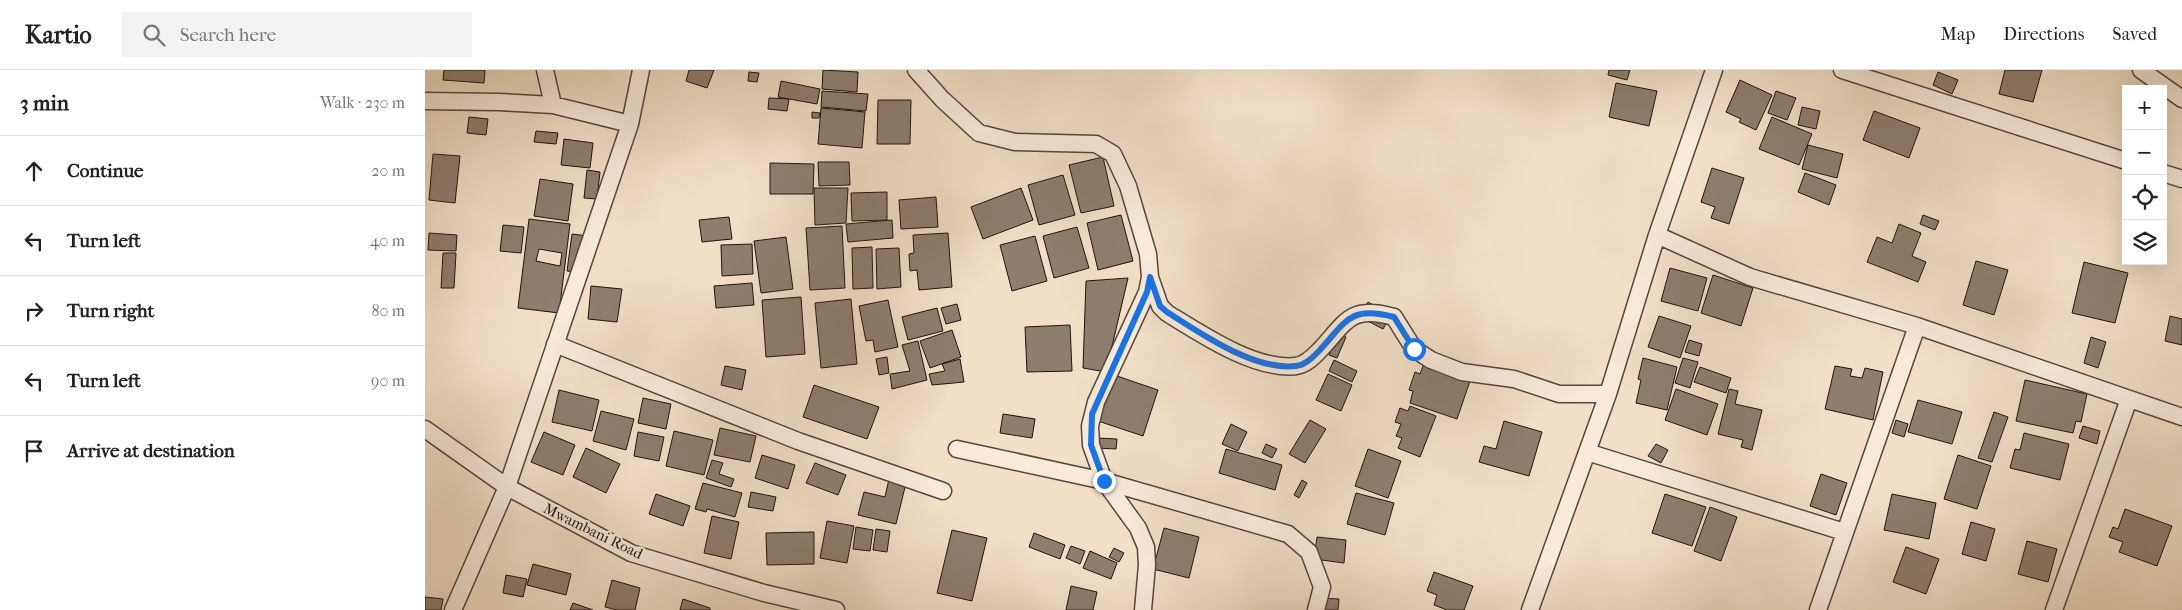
<!DOCTYPE html>
<meta charset="utf-8">
<style>
body{margin:0;font-family:"IM FELL French Canon",serif;background:#f2f2f2;color:#222}
.controls{position:absolute;right:15px;top:15px;display:grid;overflow:hidden;border-radius:0px;box-shadow:0 5px 20px #0002}
.controls button{width:45px;height:45px;display:grid;place-items:center;padding:0;border:0;border-bottom:1px solid #e0e0e0;background:#fff;color:#222;font:25px sans-serif}
.stop{position:absolute;width:15px;height:15px;margin:-11px;border:4px solid #1a73e8;border-radius:50%;background:#fff}
.stop.end{background:#1a73e8;border-color:#fff;box-shadow:0 1px 5px #0008}
.list{margin:0;padding:0;list-style:none}
h2{display:flex;justify-content:space-between;align-items:center;height:65px;margin:0;padding:0 20px;font-size:21px}
h2 small{font-size:16px;font-weight:400;color:#767676}
.list li{display:grid;grid-template-columns:32px 1fr auto;gap:15px;align-items:center;box-sizing:border-box;height:70px;padding:0 20px;border-top:1px solid #e0e0e0}
.list b{display:block;font-size:19px;white-space:nowrap}
.list em{font-size:16px;font-style:normal;color:#767676}
.icon{flex:none;width:28px;height:28px;fill:none;stroke:currentColor;stroke-width:2;stroke-linecap:round;stroke-linejoin:round}
.map{position:relative;flex:none;width:1757px;height:540px;overflow:hidden}
header{display:flex;align-items:center;gap:30px;box-sizing:border-box;height:70px;padding:0 25px;background:#fff;border-bottom:1px solid #e0e0e0}
header strong{font-size:24px}
nav{display:flex;gap:28px;margin-inline-start:auto;font-size:18px}
.search{width:350px;height:45px;background:#f2f2f2;display:flex;align-items:center;gap:12px;box-sizing:border-box;padding:0 18px;border-radius:0px;color:#767676;font-size:19px}
main{display:flex}
aside{flex:1;background:#fff}
.map>svg:first-child{display:block}
</style>
<header>
<strong>Kartio</strong>
<div class="search"><svg class="icon" aria-label="search" viewBox="0 0 24 24"><circle cx="10" cy="10" r="6"/><path d="M15 15l6 6"/></svg>Search here</div>
<nav><a>Map</a><a>Directions</a><a>Saved</a></nav>
</header>
<main>
<aside>
<h2>3 min<small>Walk · 230 m</small></h2>
<ul class="list">
<li><svg class="icon" aria-label="ahead" viewBox="0 0 24 24"><path d="M12 20V5M6 11l6-6 6 6"/></svg><div><b>Continue</b></div><em>20 m</em></li>
<li><svg class="icon" aria-label="left" viewBox="0 0 24 24"><path d="M17 20v-9H6M10 6l-5 5 5 5"/></svg><div><b>Turn left</b></div><em>40 m</em></li>
<li><svg class="icon" aria-label="right" viewBox="0 0 24 24"><path d="M7 20v-9h11M14 6l5 5-5 5"/></svg><div><b>Turn right</b></div><em>80 m</em></li>
<li><svg class="icon" aria-label="left" viewBox="0 0 24 24"><path d="M17 20v-9H6M10 6l-5 5 5 5"/></svg><div><b>Turn left</b></div><em>90 m</em></li>
<li><svg class="icon" aria-label="arrive" viewBox="0 0 24 24"><path d="M6 21V4h12l-3 4 3 4H6"/></svg><div><b>Arrive at destination</b></div></li>
</ul>
</aside>
<div class="map">
<svg width="1757" height="540" viewBox="0 0 1757 540">
<rect width="100%" height="100%" fill="#f2dfc6"/>
<filter id="stains"><feTurbulence type="fractalNoise" baseFrequency=".004" numOctaves="4"/><feColorMatrix values="0 0 0 0 .2 0 0 0 0 .09 0 0 0 0 .02 0 0 0 .5 -.17"/></filter>
<radialGradient id="worn" r=".72"><stop offset=".6" stop-color="#630" stop-opacity="0"/><stop offset="1" stop-color="#630" stop-opacity=".3"/></radialGradient>
<!-- building -->
<path fill="#8d7e6e" stroke="#1f140f" fill-rule="evenodd" d="M19,0h41l-1,13 -41,-3z
M264,0h25l-7,18 -21,-7z
M398,0l35,2 -1,20 -35,-3z
M1184,0h21l-3,10 -19,-5z
M1580,0h37l-9,32 -34,-8z
M324,2l10,1 -2,9 -9,-1z
M1513,2l20,8 -6,14 -19,-9z
M1315,10l32,15 -16,35 -17,-8 2,-3 -15,-7z
M356,11l39,8 -3,15 -39,-7z
M1191,13l41,8 -8,35 -40,-9z
M397,21l46,3 -2,17 -45,-4z
M1351,21l20,7 -9,22 -19,-7z
M344,28l20,1 -2,12 -19,-2z
M453,30h33l-1,44h-33z
M1377,37l18,4 -4,18 -18,-4z
M396,38l44,4 -3,36 -44,-4z
M1449,41l46,17 -11,30 -46,-18z
M387,42l8,1 -1,5h-7z
M44,47l19,2 -2,16 -19,-2z
M1347,47l40,17 -13,31 -40,-16z
M111,61l22,2 -2,11 -22,-2z
M139,69l29,4 -3,25 -29,-3z
M1383,75l35,9 -6,24 -35,-9z
M8,84l27,2 -5,47 -26,-3z
M678,87l11,49 -33,7 -12,-48z
M393,92h31l1,23 -31,1z
M345,93l44,1 -1,30h-43z
M1287,98l32,10 -15,46 -18,-6 4,-11 -14,-5z
M162,100l13,2 -3,27 -13,-1z
M1380,103l31,12 -7,20 -31,-13z
M638,105l12,40 -36,10 -11,-40z
M115,109l33,5 -5,37 -34,-5z
M389,118h34l-2,35 -31,2z
M596,118l12,32 -50,19 -12,-32z
M462,122v28l-35,1 -1,-28z
M511,127l2,30 -37,2 -2,-29z
M696,145l12,46 -35,9 -11,-47z
M1498,145l16,6 -4,9 -15,-6z
M304,147l3,22 -30,3 -3,-22z
M104,149l41,5 -11,89 -41,-5zM114,179l23,4 -2,13 -24,-5z
M467,150l1,18 -45,4 -2,-18z
M1474,154l22,9 -9,23 14,6 -8,20 -51,-20 10,-25 15,6z
M78,155l21,2 -3,26 -21,-2z
M417,156l3,62 -35,2 -4,-62z
M652,157l12,41 -35,10 -11,-42z
M4,163l28,2 -1,16 -28,-1z
M523,163l4,54 -33,3 -2,-20 -7,1 -1,-17 5,-1 -1,-18z
M147,164l16,2 -5,37 -16,-2z
M610,166l12,45 -35,10 -12,-46z
M361,167l7,52 -32,4 -7,-52z
M327,174l1,30 -31,2 -1,-31z
M447,177l1,41 -20,1 -1,-41z
M474,178l2,39 -24,2 -1,-40z
M18,183h13l-2,35h-13z
M1551,191l32,9 -14,45 -31,-10z
M1659,192l44,11 -13,50 -43,-10z
M1245,198l37,10 -9,33 -37,-10z
M1288,205l40,13 -12,38 -40,-13z
M703,208l-22,94 -23,-4 3,-87z
M327,213l2,22 -38,3 -2,-22z
M166,216l31,3 -5,33 -29,-3z
M376,227l4,57 -39,3 -4,-57z
M426,229l6,65 -36,4 -6,-65z
M463,230l10,47 -23,5 -2,-12 -7,1 -7,-35z
M943,232l23,13 -8,14 -23,-12z
M532,234l4,16 -15,4 -5,-16z
M512,238l6,23 -35,9 -6,-23z
M1234,246l32,10 -11,32 -32,-11z
M1745,246l12,3v26l-17,-4z
M645,255l2,46 -45,1 -2,-45z
M527,260l9,27 -31,11 -10,-27z
M913,264l8,3 -9,21 -8,-3z
M1666,267l15,5 -8,26 -14,-5z
M1264,270l13,4 -3,12 -14,-4z
M493,271l9,39 -35,9 -2,-15 20,-3 -8,-26z
M462,287l2,16 -10,2 -3,-16z
M1218,288l34,9 -10,43 -31,-7 5,-23 -3,-1z
M1258,288l15,4 -8,26 -15,-5z
M535,289l4,23 -32,3 -3,-11 16,-3 -3,-7z
M909,290l23,11 -5,11 -23,-11z
M300,296l21,4 -4,20 -21,-5z
M998,296l47,15 -13,38 -47,-16 3,-12 -4,-1 6,-18 5,2z
M1410,296l17,3 -2,7 12,2 3,-10 18,4 -10,48 -48,-11z
M1275,297l31,11 -5,15 -32,-11z
M903,304l24,11 -11,26 -25,-11z
M689,305l44,15 -15,46 -45,-15z
M1600,310l62,14 -6,28 -5,-1 -3,12 -57,-12z
M389,315l65,22 -12,32 -64,-22z
M1251,319l42,15 -11,31 -42,-15z
M1304,319l9,2 -3,13 27,6 -10,40 -11,-3 2,-7 -25,-6z
M134,320l40,10 -7,31 -40,-9z
M218,328l28,6 -5,25 -28,-6z
M1493,330l44,12 -10,32 -44,-12z
M985,336l26,10 -16,41 -22,-9 4,-10 -6,-2 5,-12 -6,-2 5,-14 8,3z
M176,341l33,8 -8,31 -33,-9z
M1569,342l14,5 -16,45 -14,-4z
M578,344l32,5 -3,19 -32,-5z
M885,350l16,9 -21,34 -16,-9z
M1471,350l12,4 -4,13 -12,-4z
M1079,351l38,11 -13,44 -50,-14 5,-16 12,3z
M806,354l16,8 -9,19 -16,-7z
M1658,356l17,5 -3,13 -18,-6z
M295,358l36,8 -6,26 -36,-7z
M249,361l39,9 -9,35 -38,-9z
M119,362l31,13 -12,30 -32,-13z
M213,362l26,5 -5,24 -25,-5z
M1599,363l45,11 -9,36 -50,-12 5,-19 5,1z
M673,368l19,1 -1,10 -19,-1z
M841,374l11,5 -5,9 -10,-5z
M1231,374l12,6 -7,13 -13,-7z
M161,378l34,16 -14,29 -33,-16z
M801,379l56,16 -7,25 -56,-17z
M943,379l33,12 -13,37 -33,-12z
M337,385l33,10 -7,24 -33,-11z
M1533,385l33,11 -14,43 -33,-10z
M287,390l11,3 -4,11 15,5 -3,8 -25,-9z
M390,393l31,12 -8,20 -32,-12z
M1396,404l26,9 -11,32 -26,-9z
M464,409l17,4 -10,41 -38,-9 6,-23 21,5z
M877,410l5,3 -8,15 -5,-3z
M278,413l39,10 -7,24 -28,-8 -1,3 -11,-3z
M326,422l25,5 -3,14 -25,-4z
M931,423l38,10 -9,32 -38,-11z
M231,424l34,12 -7,20 -34,-12z
M1240,424l41,13 -14,39 -40,-13z
M1467,424l44,9 -7,36 -45,-9z
M1285,437l27,10 -16,44 -27,-10z
M1700,439l47,17 -15,40 -38,-14 4,-10 -14,-5 4,-10 5,2z
M287,446l27,6 -8,37 -27,-6z
M402,451l27,5 -7,37 -27,-5z
M1546,452l24,7 -9,32 -24,-7z
M431,457l17,3 -3,21 -17,-2z
M739,458l35,9 -10,41 -36,-9z
M451,459l14,2 -3,21 -14,-2z
M527,460l35,8 -15,63 -35,-8z
M389,462v32l-47,1 -1,-32z
M609,463l31,12 -5,14 -31,-12z
M892,467l29,3 -2,23 -30,-4z
M1602,471l30,8 -9,33 -30,-8z
M646,476l14,5 -5,13 -14,-6z
M1481,477l33,12 -13,35 -33,-12z
M689,478l10,5 -5,9 -10,-5z
M665,481l27,12 -6,16 -28,-11z
M108,494l38,10 -5,21 -39,-10z
M1009,502l39,14 -9,24h-17l-13,-5 3,-10 -10,-4z
M81,505l21,4 -4,18 -20,-4z
M187,510l28,8 -5,22h-18l-12,-3z
M646,516l26,6 -4,18h-27z
M0,527l18,2 -2,11h-16z
M894,528l20,1 -1,11h-20z
M258,529l27,9v2h-30z
M148,533l20,7h-23z"/>
<g fill="none" stroke-linecap="round" stroke-linejoin="round">
<defs>
<path id="street" d="M120,0l8,35
M491,0l26,29 37,34 36,9 81,2 17,10 15,32 20,68 2,23 -3,15 -51,110 -6,24 1,19 13,36 34,47 8,19 1,18 -4,45
M1417,0l284,91
M1716,0l41,29
M0,31l74,1 54,3 77,19 11,-54
M1738,103l19,6
M1232,165l93,42 167,49 265,91
M725,207l10,29 7,7c34,21 89,58 129,53 9,-1 16,-8 22,-14 28,-29 31,-48 76,-35l20,32 17,11 31,12 52,7 45,15h49
M130,274l243,97 145,50
M0,359l82,58 124,66 133,40 72,17
M532,379l147,32 184,53 21,18 13,35 -6,23
M1162,382l257,80
M28,540l54,-123 123,-363
M1105,540l78,-216 49,-159 57,-165
M1393,540l99,-284
M1629,540l75,-211"/>
</defs>
<!-- street casing -->
<use href="#street" stroke="#54473d" stroke-width="19"/>
<!-- street -->
<use href="#street" stroke="#f7eada" stroke-width="16"/>
</g>
<g fill="none" stroke-linecap="round" stroke-linejoin="round">
<!-- route -->
<path stroke="#1a73e8" stroke-width="6" d="M679,411l-13,-36 1,-31 55,-122 3,-15 10,29 7,6c34,22 88,59 129,54 9,-1 16,-8 22,-14 28,-30 31,-47 76,-35l20,32"/>
</g>
<g text-anchor="middle" dominant-baseline="central" stroke-width="4.5" stroke-linejoin="round" paint-order="stroke">
<!-- street labels -->
<g font-size="15" fill="#1f140f" stroke="#f7eada">
<text transform="translate(168 461) rotate(26)">Mwambani Road</text>
</g>
</g>
<rect width="100%" height="100%" filter="url(#stains)"/>
<rect width="100%" height="100%" fill="url(#worn)"/>
</svg>
<div class="controls">
<button>+</button>
<button>−</button>
<button><svg class="icon" aria-label="locate" viewBox="0 0 24 24"><circle cx="12" cy="12" r="6"/><path d="M12 2v4M12 18v4M2 12h4M18 12h4"/></svg></button>
<button><svg class="icon" aria-label="layers" viewBox="0 0 24 24"><path d="M12 4l9 5-9 5-9-5zM3 14l9 5 9-5"/></svg></button>
</div>
<div class="stop" style="left:989px;top:279px"></div>
<div class="stop end" style="left:679px;top:411px"></div>
</div>
</main>
